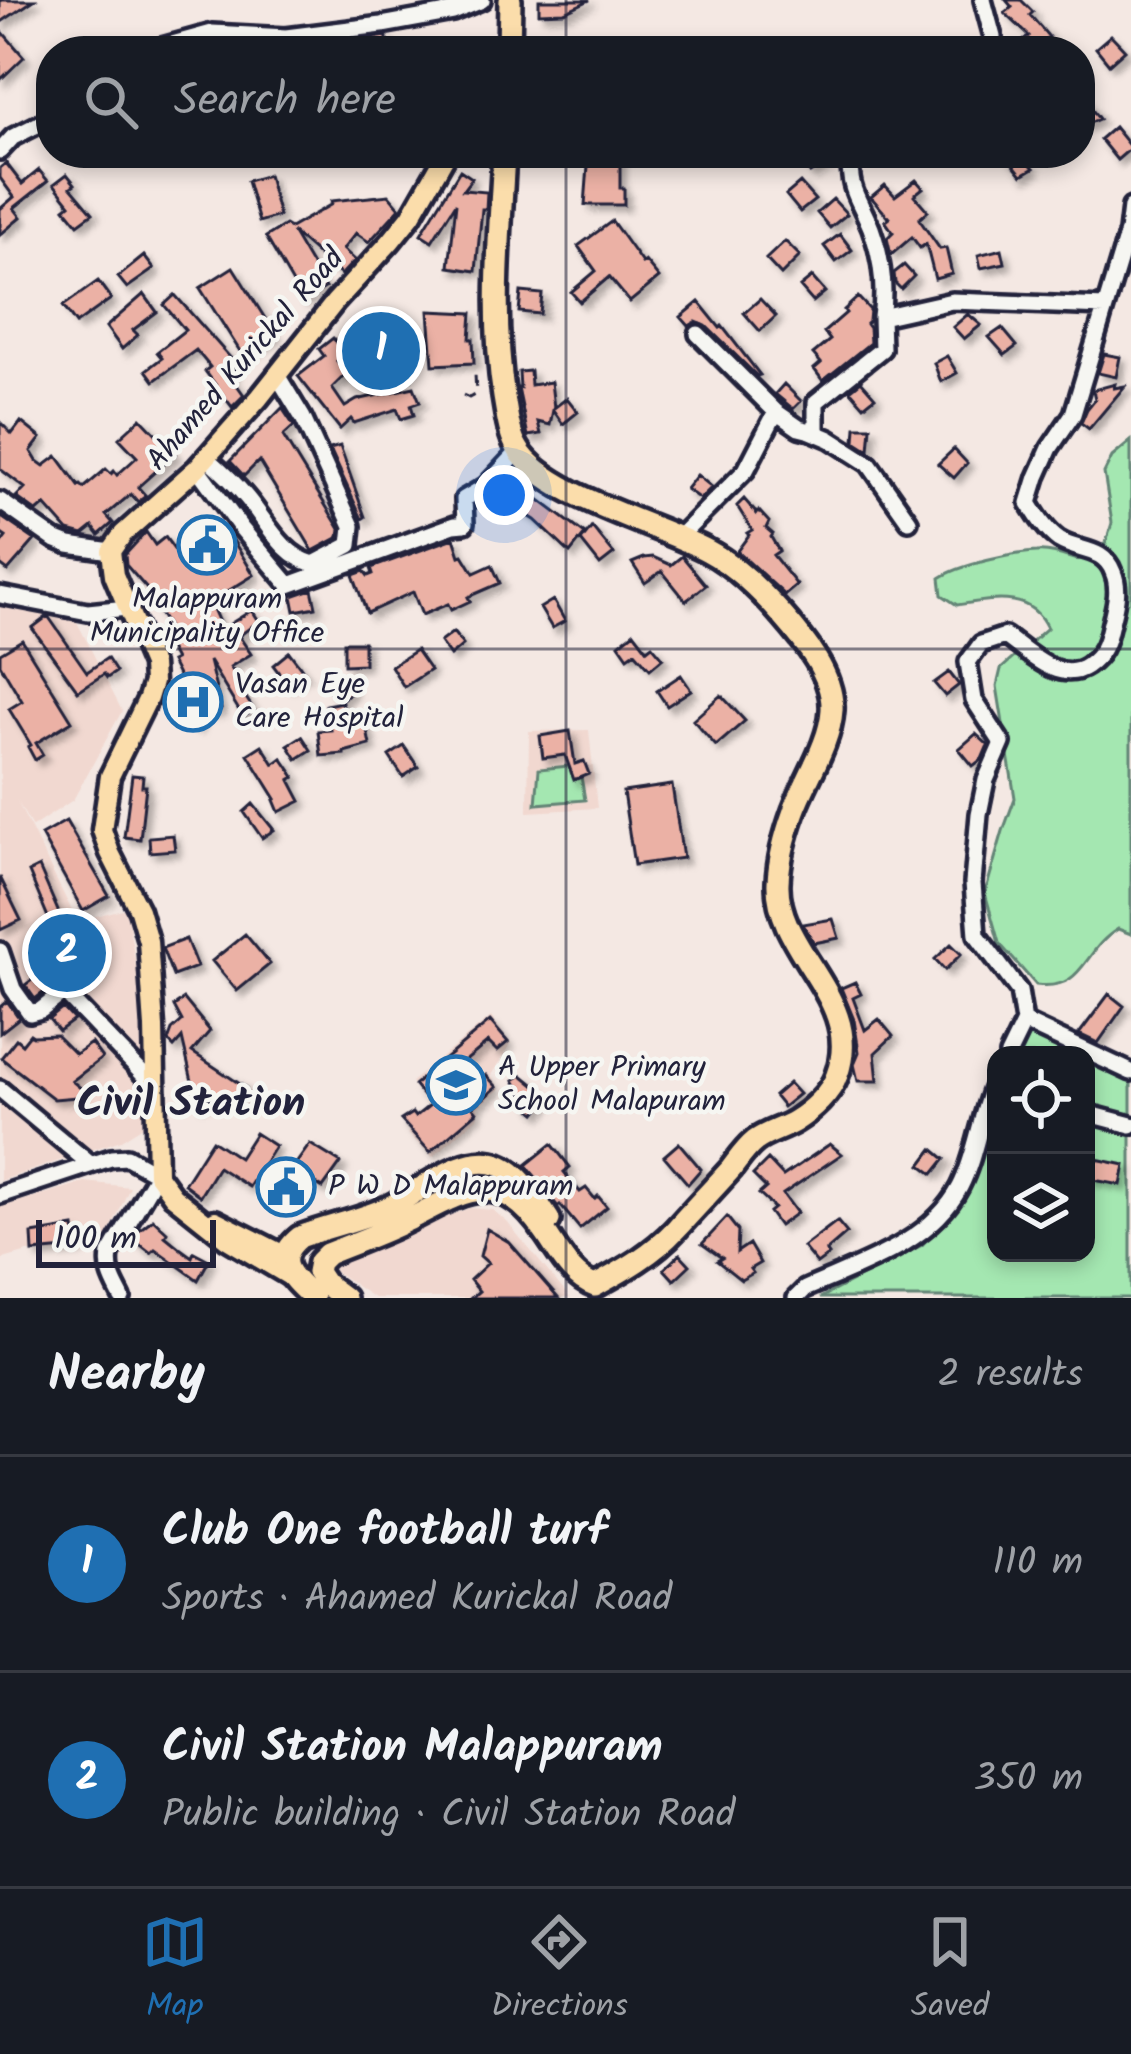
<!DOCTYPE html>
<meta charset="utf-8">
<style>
body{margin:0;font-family:Kalam,sans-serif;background:#20242c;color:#f1f3f6}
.controls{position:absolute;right:36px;bottom:36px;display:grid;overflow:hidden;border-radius:24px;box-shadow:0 6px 18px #0003}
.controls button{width:108px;height:108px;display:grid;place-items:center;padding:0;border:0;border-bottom:3px solid #363941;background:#171b24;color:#f1f3f6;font:60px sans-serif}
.scale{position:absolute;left:36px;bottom:30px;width:180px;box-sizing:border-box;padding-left:12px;border:6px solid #22223b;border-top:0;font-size:33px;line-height:42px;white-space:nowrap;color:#22223b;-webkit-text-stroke:9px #f6f6f2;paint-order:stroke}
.you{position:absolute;left:504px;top:495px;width:42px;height:42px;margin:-30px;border:9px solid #fff;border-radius:50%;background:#1a73e8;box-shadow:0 0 0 18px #1a73e833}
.badge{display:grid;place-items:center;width:78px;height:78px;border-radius:50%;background:#1f6fb2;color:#fff;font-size:39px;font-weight:700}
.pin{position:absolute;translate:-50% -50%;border:6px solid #fff;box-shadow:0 3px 12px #0006}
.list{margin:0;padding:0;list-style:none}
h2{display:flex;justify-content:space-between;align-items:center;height:156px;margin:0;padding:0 48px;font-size:51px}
h2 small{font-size:39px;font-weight:400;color:#9ea1a6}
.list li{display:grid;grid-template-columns:78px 1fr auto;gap:36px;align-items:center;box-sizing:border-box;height:216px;padding:0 48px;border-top:3px solid #363941}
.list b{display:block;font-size:45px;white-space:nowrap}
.list p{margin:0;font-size:39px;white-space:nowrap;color:#9ea1a6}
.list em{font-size:39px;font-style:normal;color:#9ea1a6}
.icon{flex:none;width:66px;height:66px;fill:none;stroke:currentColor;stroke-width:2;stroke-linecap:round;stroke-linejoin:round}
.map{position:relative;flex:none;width:1131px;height:1298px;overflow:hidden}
.search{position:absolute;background:#171b24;box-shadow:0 6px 18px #0003;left:36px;right:36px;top:36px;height:132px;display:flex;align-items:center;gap:30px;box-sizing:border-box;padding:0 42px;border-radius:48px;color:#9ea1a6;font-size:45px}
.sheet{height:588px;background:#171b24}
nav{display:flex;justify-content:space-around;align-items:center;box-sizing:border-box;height:168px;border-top:3px solid #363941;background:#171b24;font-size:33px;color:#9ea1a6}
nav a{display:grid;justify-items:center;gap:6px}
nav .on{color:#1f6fb2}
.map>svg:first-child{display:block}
</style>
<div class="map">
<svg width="1131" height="1298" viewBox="0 0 1131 1298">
<defs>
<filter id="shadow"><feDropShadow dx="5.5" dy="5.5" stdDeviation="3" flood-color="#0004"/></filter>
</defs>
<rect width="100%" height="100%" fill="#f4e8e3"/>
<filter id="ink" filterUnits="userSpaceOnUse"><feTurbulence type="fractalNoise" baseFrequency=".00833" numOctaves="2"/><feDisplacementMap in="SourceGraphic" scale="24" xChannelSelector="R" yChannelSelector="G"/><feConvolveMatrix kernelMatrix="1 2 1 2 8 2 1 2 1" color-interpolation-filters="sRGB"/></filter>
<g filter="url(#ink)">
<!-- built -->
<path fill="#f1d8d0" d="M0,602l74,14 48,95 -49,89 -41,27 -15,-26 60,120 49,-13 13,76 7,86 -3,56 -22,14 -121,41z
M589,730l8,78 -69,4 1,-81z
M491,1017l20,27 -20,31 9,14 -22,18 1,9 -46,41 -26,-24 23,-25 -19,-26z
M85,1182l45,5 -30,66 -72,-1 -28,8v-53z
M470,1208l23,2 14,12 63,76h-196l-40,-27 1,-11 9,-6z"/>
<!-- green -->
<path fill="#a4e7b1" stroke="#638476" stroke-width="3" d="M395,312l16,68 -45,10 -15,-68z
M1131,441v493l-13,-5c-37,22 -32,62 -82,56l-37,-42 -14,-50 18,-62 12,-33 -18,-112 4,-17 46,-41c-17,-38 -56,-28 -90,-23l-15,-10 -2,-17c19,-13 74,-25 97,-26 14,-1 27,4 40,8l29,-17 6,-20 -8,-50 8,-16z
M579,765l6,35 -49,4 3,-35z
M1026,1025l59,30h-73z
M1086,1056l45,21v221h-311l102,-53 46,-52 12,-34 16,-71v165h90z"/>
<!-- building -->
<path fill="#ebb1a5" stroke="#22223b" stroke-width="3" filter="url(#shadow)" d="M0,0h34l-34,23z
M539,0h51l-26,12 -25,1z
M1006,0h15l12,12 -3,3 19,22 -16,14 -11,-9 7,-6 -24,-23 7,-6z
M0,29l24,28 -24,23z
M1111,35l14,15 -16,14 -13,-16z
M387,36v15h-32l-1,-10z
M1080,94l19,25 -14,6 -5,-11z
M1114,127l17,21 -14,12 -17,-21z
M589,153h31v35h4v17h-39z
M798,153h31l3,6 -22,14z
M1004,153h16l14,15 -12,7z
M6,163l16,21 17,-14 9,11 -34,27 7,9 -21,18v-26l14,-12 -14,-19v-10z
M460,170l12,8 -9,12 24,2 -1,17h-4l-6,62 -27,-4 7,-64 -24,38 -11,-7z
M67,174l8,10 -4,3 22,26 -15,11 -13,-16 5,-4 -16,-20z
M268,175l11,41 -20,6 -12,-41z
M916,180l7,8 -9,7 14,16 -9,8 21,30 6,-1 6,26 -17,5 -9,-35 -6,4 -8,-11 -21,18 -4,-17 6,-6 -8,-11 4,-3 -18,-21 14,-12 10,11z
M800,183l15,17 -15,12 -14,-17z
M389,195l11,13 -31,34 -13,-9 -13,16 12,11 -14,15 -49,-43 33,56 -22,13 -37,-64 19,-12 5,3 42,-24 -1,-3z
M833,199l14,15 -17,14 -13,-15z
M612,221l30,42 3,-2 14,17 -29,24 -21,-25 -29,25 -9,-10 25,-21 -18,-25z
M840,234l12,16 -16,12 -12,-16z
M785,241l15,15 -19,19 -15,-16z
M1002,249l3,14 -24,5 -3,-13z
M144,256l10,13 -27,19 -9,-11z
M904,265l10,11 -13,13 -6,-6 -1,-10z
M233,267l43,69 -33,20 -43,-68z
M812,277l13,15 -12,10 -13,-15z
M98,281l13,18 -35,25 -13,-18z
M521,292l21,2 -2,20 -21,-2z
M144,294l13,18 -24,18 5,5 -16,14 -16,-22z
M175,295l59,67 -4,2 5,7 -5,4 14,20 -12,12 -27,-36 5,-4 -14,-17 -42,31 -8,-11 16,-12 -5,-6 28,-22 -21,-25z
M858,297l12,13 -1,11 -3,3 3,4 1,15 -47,38 -9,-12 7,-6 -8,-9 17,-14 -6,-8 22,-19 -2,-3z
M760,299l16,17 -16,15 -16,-18z
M699,302l21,26 2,-2 38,49 -3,1 -51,-50 -10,-4 -7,4 -8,-9z
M429,311l43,2 -2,26h3l1,24 -41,2z
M968,314l13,11 -17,14 -11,-12z
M1002,328l15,18 -12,9 -16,-18z
M333,338l13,16 -9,7 9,13 -14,14 13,19 12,-7 57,-13 6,15 -9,3 3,10 -13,4 -4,-10 -43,14 -3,-4 -11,10 -42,-53 26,-20 -5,-7z
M1104,354l16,3 -4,20 -18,-4z
M947,356l10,17 -16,9 -7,-19z
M530,371l1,14 20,-3 3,26 13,-10 11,14 -15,12 -10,-14 -3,15 -12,-3 3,12 -13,2 -10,-48h2l-1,-16z
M861,381l14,16 -11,9 -14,-16z
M784,384l17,17 -8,8 -18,-15z
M1115,384l-1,4 11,-2 -36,43 -8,-6 6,-14 8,-10 -2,-9z
M282,408l12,18 -11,10 57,93 -1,8 -26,14 -54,-90 -15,15 -14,-15z
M141,418l34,36 -37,33 8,9 -8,6 -7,-8 -25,21 7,8 -14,12 -6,-8 -10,8 -15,-4 -23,-26 -8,7 -21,-15 9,-9 -25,-19v-47l12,12 9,-12 20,16 -10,13 6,10 7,5 13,-10 22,30 2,-1 3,3 22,-19 5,5 3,-3 3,4 20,-18 -18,-19z
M856,427h15l-2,23 -14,-9z
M340,446l25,71 -3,2 -32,-70z
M954,449l13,14 -13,15 -16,-14z
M697,475l15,12 -12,12 -14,-10z
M513,480l72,54 -15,19 -35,-33 -35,-22z
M744,499l13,15 2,-3 10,11 -3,6 7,6 -2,3 8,14 -6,4 24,30 -12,10 -48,-44 12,-16 -2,-2 5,-3 -15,-24z
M0,516l35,24 -27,31 -8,-6v-20l6,-8 -6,-4z
M225,527l29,48 -44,27 12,27 30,-19 7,11 -20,15 12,18 -21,13 13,18 -4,2 15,23 -11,7 -34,-56 12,48 -20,5 -4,13 -21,-10 10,-26 -15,-29 4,-2 -16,-30 8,-4 -17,-27 4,-2 -28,-32 -1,-10 21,-23 9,13 10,-8 13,18z
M592,527l22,27 -14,11 -19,-24z
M454,538l6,18 3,-1 11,18 18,-8 8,18 -32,14 2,4 -19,9 -3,-6 -26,11 -9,-23 -46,21 -14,-38 11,-4 4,5 5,-2 -2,-6z
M682,556l24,29 -20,16 -24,-30 -17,12 -13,-20 12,-5 9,-1 18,8z
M312,589l4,18 -21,4 -3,-15z
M553,600l12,21 -13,7 -12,-20z
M48,616l39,56 20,-14 9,14 -9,6 -3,-4 -26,17 -46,-63z
M453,632l10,13 -13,11 -10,-14z
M634,632l13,17 5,-4 11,13 -13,11 -15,-17 -7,5 -9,-13z
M22,640l50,81 -36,22 7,12 -8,5 -7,-13 3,-2 -22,-36 13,-8 -22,-37v-11z
M344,642h20v22l-20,1z
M416,650l14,20 -26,17 -13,-21z
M289,652l16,21 -17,12 -15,-20z
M949,672l10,13 -14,11 -11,-13z
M681,675l10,15 -24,16 -10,-15z
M342,678l10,14 -14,10 -10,-14z
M721,695l24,26 -29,25 -23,-26z
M342,702l6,27 18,-4 4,20 -26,7v2l-23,2 -3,-25 13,-1 -5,-25z
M570,731l5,33 9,-3 5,13 -15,6 -9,-25 -22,3 -3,-22z
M976,734l12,11 -6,14 -9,7 -14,-17z
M302,736l9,14 -14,9 -9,-14z
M262,745l12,19 8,-6 13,19 -5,3 11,21 -22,11 -5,-12 2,-1 -28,-45z
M404,746l14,21 -15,10 -14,-21z
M132,775l11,1 -1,10h4l-6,53 -16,-2z
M672,785l11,73 -49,7 -11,-73z
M253,804l21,26 -12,8 -18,-26z
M66,821l43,75 -26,15 -42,-76z
M173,835l2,15 -25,2 -1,-15z
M39,867l22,51 -11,4 -21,-50z
M0,877l21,43 -21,10z
M833,919l6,19 -25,5 -11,-19z
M245,934l25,30 -33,27 -25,-30z
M186,939l11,28 -24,9 -11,-28z
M951,944l10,10 -16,16 -10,-11z
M40,974l11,13 -16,12 -10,-14z
M855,982l6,12 -8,4 12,32 14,-11 14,17 -18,17 3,28h-20l-4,-17 5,-12 -5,-32 -13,-32z
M1109,994l15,12 -26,37 -19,-9z
M184,999l26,32 -18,21 54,36 -1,8 -26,-2 -22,9 -15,-65 -8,9 -6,-6 4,-11 10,-9 -8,-15z
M7,1001l12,17 -19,15v-26z
M63,1008l11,12 -15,11 -10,-12z
M490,1021l18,21 -11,9 -9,-9 -48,40 16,19 30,-26 11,12 -24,20 4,5 -47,40 -29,-32 11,-7 3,4 15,-12 -16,-20z
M30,1034l3,2 23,-1 19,19 16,-11 11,15 -30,23 11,9 -6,7 -23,2 -53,-41 15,-19 6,5z
M522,1075l27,22 -13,16 -7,-6 -15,-27z
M789,1083l10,11 -16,13 -9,-11z
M255,1133l20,13 -26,41 -31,-20 -18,29 -16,-12 28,-44 27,18z
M679,1143l22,26 -13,15 -24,-28z
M310,1144l31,19 -18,25 -17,-10 -13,19 -6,-4 -8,11 -12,-9 18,-26 5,3z
M552,1144l18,23 -6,5 16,20 6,-4 9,11 3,-3 9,11 -27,22 -20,-24 -2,2 -32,-42z
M830,1144l12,10 -59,40 14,19 -18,13 -10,-14 5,-4 -15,-14 7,-6 -13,-13 15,-15 15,16z
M933,1149l12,10 -12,15 -12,-9z
M1091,1158l34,7 -4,20 -33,-6z
M727,1217l11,14 -1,21 12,-8 11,19 -10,6 3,4 -12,7 -24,-19 5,-3 -20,-14z
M153,1219l14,13 -2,4 16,13 11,8 2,-5 15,8 -11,20 -43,-31 -4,4 -18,-14 6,-9z
M837,1221l10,12 -21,18 3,4 -12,9 -14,-17z
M74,1227l3,21 -44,4 -1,-18z
M487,1229l22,13 49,56h-87l8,-7 -9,-11 18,-17 -8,-7z
M680,1254l10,11 -16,15 -10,-11z"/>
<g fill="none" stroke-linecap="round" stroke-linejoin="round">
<defs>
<path id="minor" d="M983,0l10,37 -1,14
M147,51l65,-18 74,4 96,-12 71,-13 29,-12
M0,151l13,-14 38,-19
M850,153c-1,40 7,41 21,75 10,28 15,59 10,89
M698,334l78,78
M811,431l19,8 39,25 40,57
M206,457c15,13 29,26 41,41 20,24 35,58 67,66l36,-19 2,-19 -49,-108 -26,-43
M197,468l44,60 48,57 165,-60 11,-1 -1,-25 22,-13 33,-35
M0,501l54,38 15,6 42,6
M679,537l67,-67 30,-58 23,16 12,3 5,-3v-26l66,-53 -1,-32 71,-16 153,6
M0,595l88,17 39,-4
M0,951l13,38 17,24 11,-3 23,-18 91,95
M1024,1022l-5,-31 -42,-56 -4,-52 6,-69 7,-34 16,-37 -28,-43 -6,-38 13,-18 24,-8c23,16 54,49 82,30 15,-11 19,-21 23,-39 4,-18 11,-37 3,-55 -9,-25 -35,-20 -54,-32 -13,-9 -22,-24 -30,-37l8,-26 13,-29 23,-34 55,-182 3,-25
M1024,1022l107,50
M1008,1055l16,-33
M0,1089l90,75
M1086,1113l45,12
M0,1195l111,-37 16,-1 30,17 -47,80c-3,18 4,28 12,44
M796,1298l9,-9c54,-24 126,-46 155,-102 17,-33 20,-74 36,-108"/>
<path id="major" d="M215,1220l71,36
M291,1277l-64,-38 -54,-43 -16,-22 -3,-147 -6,-86 -9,-31 -29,-57 -8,-23 8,-54 38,-78 5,-16 -1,-17 -38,-90 -3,-24 12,-17 74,-66 62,-70 76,-96 56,-61 20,-25 36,-63"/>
<path id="highway" d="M509,51l1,-51
M313,1298c-20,-19 -43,-37 -13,-61 29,-11 61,-17 89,-30 30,-14 75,-56 110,-42 22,8 38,37 50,55
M344,1298l-19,-14 -8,-12 2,-10 8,-8c26,-11 54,-20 79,-33 57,-29 92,-56 138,10 14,19 27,47 51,55 29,-16 58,-32 81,-57 18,-20 37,-40 55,-60 7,-9 14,-20 24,-28 12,-9 27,-12 40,-20 16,-10 36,-28 42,-46 28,-76 -62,-123 -59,-193 1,-23 8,-49 16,-71 11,-31 36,-67 38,-101 2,-34 -28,-70 -49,-94 -21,-24 -47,-50 -75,-65 -48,-26 -164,-56 -190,-102 -9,-15 -11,-35 -14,-52 -13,-81 -4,-163 0,-244"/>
</defs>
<!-- minor casing -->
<use href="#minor" stroke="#22223b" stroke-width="24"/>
<!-- major casing -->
<use href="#major" stroke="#22223b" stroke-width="27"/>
<!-- highway casing -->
<use href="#highway" stroke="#22223b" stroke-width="30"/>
<!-- path -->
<path stroke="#22223b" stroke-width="3" stroke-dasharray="12 9" stroke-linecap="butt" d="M463,395l6,3 7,-4 -1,-20 7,-1"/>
<!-- minor -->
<use href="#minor" stroke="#f6f6f2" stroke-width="15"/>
<!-- major -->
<use href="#major" stroke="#fbddab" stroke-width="18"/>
<!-- highway -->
<use href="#highway" stroke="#fbddab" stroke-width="21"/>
</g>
</g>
<!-- grid -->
<path fill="none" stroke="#22223b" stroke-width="3" stroke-opacity="0.55" d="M566,0v51M566,153v1145M0,649h1131"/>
<!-- icons -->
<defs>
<symbol id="civic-ring" viewBox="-11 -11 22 22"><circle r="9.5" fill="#f6f6f2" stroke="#1f6fb2" stroke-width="1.5"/><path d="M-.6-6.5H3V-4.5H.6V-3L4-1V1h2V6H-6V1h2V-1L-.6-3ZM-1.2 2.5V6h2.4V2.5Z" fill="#1f6fb2"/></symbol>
<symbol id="hospital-ring" viewBox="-11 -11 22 22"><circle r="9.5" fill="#f6f6f2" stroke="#1f6fb2" stroke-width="1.5"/><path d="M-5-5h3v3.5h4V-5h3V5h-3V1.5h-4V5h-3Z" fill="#1f6fb2"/></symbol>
<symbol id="school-ring" viewBox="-11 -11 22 22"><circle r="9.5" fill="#f6f6f2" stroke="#1f6fb2" stroke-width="1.5"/><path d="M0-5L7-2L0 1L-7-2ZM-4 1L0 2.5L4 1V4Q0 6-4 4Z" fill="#1f6fb2"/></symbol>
</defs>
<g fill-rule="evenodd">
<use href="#civic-ring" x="174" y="512" width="66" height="66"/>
<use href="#hospital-ring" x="160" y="669" width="66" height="66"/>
<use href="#school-ring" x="423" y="1052" width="66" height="66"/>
<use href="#civic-ring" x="253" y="1154" width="66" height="66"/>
</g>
<g text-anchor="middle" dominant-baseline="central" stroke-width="9" stroke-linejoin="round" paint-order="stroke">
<!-- street labels -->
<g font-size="30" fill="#22223b" stroke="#f6f6f2">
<text transform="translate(246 360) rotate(-49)">Ahamed Kurickal Road</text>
</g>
<!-- poi labels -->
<g font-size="30" fill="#22223b" stroke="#f6f6f2" text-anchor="start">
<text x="207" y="600" text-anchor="middle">Malappuram<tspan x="207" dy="34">Municipality Office</tspan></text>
<text x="235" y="685">Vasan Eye<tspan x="235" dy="34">Care Hospital</tspan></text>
<text x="498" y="1068">A Upper Primary<tspan x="498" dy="34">School Malapuram</tspan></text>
<text x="328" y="1187">P W D Malappuram</text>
</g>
<!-- district labels -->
<g font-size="42" font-weight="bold" fill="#22223b" stroke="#f6f6f2">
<text x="191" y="1104">Civil Station</text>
</g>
</g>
</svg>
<div class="controls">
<button><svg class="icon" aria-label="locate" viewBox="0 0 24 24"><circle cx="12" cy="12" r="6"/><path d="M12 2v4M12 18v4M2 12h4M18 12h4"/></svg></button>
<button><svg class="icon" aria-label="layers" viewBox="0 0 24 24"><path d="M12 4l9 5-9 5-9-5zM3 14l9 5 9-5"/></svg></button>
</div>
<div class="scale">100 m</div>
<div class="you"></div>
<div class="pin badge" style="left:381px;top:351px">1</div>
<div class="pin badge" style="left:67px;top:953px">2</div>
<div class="search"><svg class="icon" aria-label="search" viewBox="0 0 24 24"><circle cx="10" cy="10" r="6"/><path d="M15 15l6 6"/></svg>Search here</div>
</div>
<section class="sheet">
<h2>Nearby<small>2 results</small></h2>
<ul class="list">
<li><span class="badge">1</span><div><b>Club One football turf</b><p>Sports · Ahamed Kurickal Road</p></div><em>110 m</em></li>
<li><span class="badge">2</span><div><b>Civil Station Malappuram</b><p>Public building · Civil Station Road</p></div><em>350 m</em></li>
</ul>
</section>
<nav>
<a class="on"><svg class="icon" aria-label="map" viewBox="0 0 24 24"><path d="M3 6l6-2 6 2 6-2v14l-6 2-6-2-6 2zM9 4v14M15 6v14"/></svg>Map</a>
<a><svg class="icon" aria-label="directions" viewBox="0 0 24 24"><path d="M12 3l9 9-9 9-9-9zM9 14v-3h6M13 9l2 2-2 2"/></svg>Directions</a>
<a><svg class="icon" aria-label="saved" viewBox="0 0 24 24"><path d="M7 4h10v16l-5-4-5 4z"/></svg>Saved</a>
</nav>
